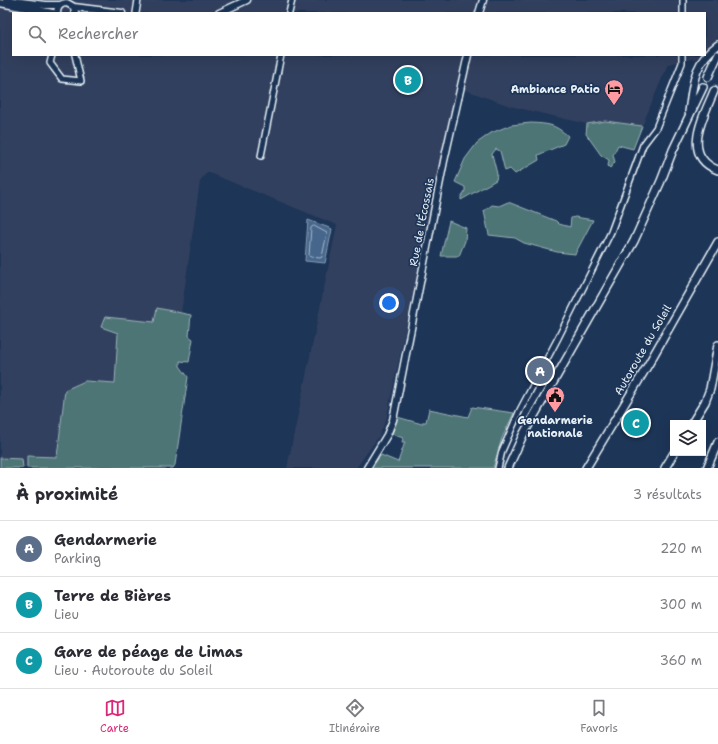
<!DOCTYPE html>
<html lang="fr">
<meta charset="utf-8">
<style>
body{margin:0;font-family:"Shantell Sans",sans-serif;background:#f2f2f3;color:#2b2b33}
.controls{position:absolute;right:12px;bottom:12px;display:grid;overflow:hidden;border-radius:0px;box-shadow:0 4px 16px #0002}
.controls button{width:36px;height:36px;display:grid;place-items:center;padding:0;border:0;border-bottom:1px solid #e1e1e2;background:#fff;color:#2b2b33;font:20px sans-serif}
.you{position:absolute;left:389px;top:303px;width:14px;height:14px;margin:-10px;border:3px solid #fff;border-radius:50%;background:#1a73e8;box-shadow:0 0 0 6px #1a73e833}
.badge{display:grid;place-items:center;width:26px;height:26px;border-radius:50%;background:#db2777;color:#fff;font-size:13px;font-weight:700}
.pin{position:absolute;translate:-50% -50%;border:2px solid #fff;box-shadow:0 1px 4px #0006}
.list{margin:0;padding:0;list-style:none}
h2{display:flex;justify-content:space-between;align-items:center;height:52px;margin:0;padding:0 16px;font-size:17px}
h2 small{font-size:13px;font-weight:400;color:#7c7c81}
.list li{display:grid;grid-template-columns:26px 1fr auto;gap:12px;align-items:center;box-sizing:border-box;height:56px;padding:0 16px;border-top:1px solid #e1e1e2}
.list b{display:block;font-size:15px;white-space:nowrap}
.list p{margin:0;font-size:13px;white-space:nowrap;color:#7c7c81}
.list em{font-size:13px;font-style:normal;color:#7c7c81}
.icon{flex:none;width:22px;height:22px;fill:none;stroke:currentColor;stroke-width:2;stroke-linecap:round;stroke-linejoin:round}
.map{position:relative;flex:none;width:718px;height:468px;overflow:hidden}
.search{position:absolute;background:#fff;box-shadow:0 4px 16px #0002;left:12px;right:12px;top:12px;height:44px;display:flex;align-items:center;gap:10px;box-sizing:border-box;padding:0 14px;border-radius:0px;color:#7c7c81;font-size:15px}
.sheet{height:220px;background:#fff}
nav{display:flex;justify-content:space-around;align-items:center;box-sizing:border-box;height:56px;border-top:1px solid #e1e1e2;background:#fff;font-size:11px;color:#7c7c81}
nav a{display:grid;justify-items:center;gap:2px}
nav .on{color:#db2777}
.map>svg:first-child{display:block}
</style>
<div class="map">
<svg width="718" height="468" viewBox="0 0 718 468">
<rect width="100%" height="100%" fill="#1d3557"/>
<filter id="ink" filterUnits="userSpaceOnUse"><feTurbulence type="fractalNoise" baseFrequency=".025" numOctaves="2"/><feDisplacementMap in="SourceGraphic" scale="8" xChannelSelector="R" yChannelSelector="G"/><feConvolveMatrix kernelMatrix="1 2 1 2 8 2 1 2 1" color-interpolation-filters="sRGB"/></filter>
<g filter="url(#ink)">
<!-- built -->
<path fill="#32415f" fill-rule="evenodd" d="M0,0h718v60l-10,-4 -40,8 -26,62 -37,-5 -18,3 -77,-18 -53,-19 -71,333 -7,16 -23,32h-69l50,-243 -130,-53 -7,9 -19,132 -24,-4 -3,13 -36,11 -3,50 -30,-2 -20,9 -8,67 -30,-1v12h-4l-1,-9 -22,-1zM13,13h692v42h-692z"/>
<!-- green -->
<path fill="#4e7476" stroke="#9bb2b7" d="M605,121l37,5 -9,23 -15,-4 -5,10 2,7 -5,6 -2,-2 1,-6 -8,-5 -15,-21 1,-10z
M531,123c18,1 23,1 37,13l-4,8 -26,11 1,5 -24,14 -5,-5 -5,2 -5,-20 -4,-2 -4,5 5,20 -1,6 -35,20v-3l4,-6v-4l-10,-5 10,-23 12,-16 14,-10 20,-8z
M508,202l48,19 3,3 11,3 1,-9 4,-1 18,3 -18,34 -18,-2 -33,-9 -9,-5 -26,-3 -5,-24 8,-6 7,1z
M449,221l17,7 -1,13 -6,15h-18z
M157,308l34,7 -2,21 4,3 -4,23 -9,-1v5l8,11 -13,88 -2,3h-146v-12l30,1 8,-67 20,-9 30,2 3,-50 -17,-6 4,-10 49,5z
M472,407l42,6 -12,25 -9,30h-122l10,-13 17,7 7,-20h-3l1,-4 -11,-4 5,-17 25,7v-2h4l3,-13 39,8z
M0,458l22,1 1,9h-23z"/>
<!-- water -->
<path fill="#46668b" stroke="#879eb7" d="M308,220l24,9 -7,34 -20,-2z"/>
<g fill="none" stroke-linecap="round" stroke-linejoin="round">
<!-- shore -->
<path stroke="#a7b9cc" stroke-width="1" d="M314,226l13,7 -5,24 -2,1 -9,-1 -2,-1 2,-28z"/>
<!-- highway-tunnel -->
<path stroke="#3b516f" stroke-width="7" stroke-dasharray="7 3.5" stroke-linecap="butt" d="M714,91l4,-8"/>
<defs>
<path id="minor" d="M683,0v13
M136,13l2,-13
M289,13l3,-13
M52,55l-2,8 12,16 19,2 -6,-26
M261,156l20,-101
M498,468l4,-17 18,-41 38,-72 53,-106 32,-87 13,-17 26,-65v-8"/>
<path id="major" d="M6,0l39,5h15
M0,3l53,10
M74,7l48,6
M57,13c0,-6 4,-10 10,-10l7,4 1,6
M219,13l28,-13
M479,13l4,-13
M367,468l20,-33 6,-15 51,-259 24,-106"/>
<path id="highway" d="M708,77l10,-22
M714,91c-10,25 -34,65 4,79
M689,112c4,-28 4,-49 29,-67
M692,423l13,-21 5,-13 8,-44
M508,468l15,-33 111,-194 27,-60 12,-31 30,-63
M586,468l62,-103 70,-123
M665,468l9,-15
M707,468l11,-26"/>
</defs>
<!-- minor casing -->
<use href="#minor" stroke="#e8f1f8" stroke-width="8"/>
<!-- major casing -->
<use href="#major" stroke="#e8f1f8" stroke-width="9"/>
<!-- highway casing -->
<use href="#highway" stroke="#e8f1f8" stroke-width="10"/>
<!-- minor -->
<use href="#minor" stroke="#1d3557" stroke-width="5"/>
<!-- major -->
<use href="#major" stroke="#1d3557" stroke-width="6"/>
<!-- highway -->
<use href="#highway" stroke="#1d3557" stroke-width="7"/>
</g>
</g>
<!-- icons -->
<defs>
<symbol id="hotel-pin" viewBox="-11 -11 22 30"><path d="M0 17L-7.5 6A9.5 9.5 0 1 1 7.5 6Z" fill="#ff9aa2" stroke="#1d3557"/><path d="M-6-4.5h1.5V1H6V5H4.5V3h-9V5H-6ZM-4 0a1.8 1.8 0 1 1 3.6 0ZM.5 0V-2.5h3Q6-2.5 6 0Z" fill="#111"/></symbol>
<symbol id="civic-pin" viewBox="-11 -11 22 30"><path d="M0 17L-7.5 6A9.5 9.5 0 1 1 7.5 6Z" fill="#ff9aa2" stroke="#1d3557"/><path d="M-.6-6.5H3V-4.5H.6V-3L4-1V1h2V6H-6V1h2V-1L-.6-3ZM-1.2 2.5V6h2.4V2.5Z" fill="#111"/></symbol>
</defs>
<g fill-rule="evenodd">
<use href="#hotel-pin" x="603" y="78" width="22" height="30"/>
<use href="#civic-pin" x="544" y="385" width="22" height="30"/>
</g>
<g text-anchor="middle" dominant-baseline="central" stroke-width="3.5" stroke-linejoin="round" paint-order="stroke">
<!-- poi labels -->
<g font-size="11" font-weight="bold" fill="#e8f1f8" stroke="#1d3557" text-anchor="end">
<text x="600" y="89">Ambiance Patio</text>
<text x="555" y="420" text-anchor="middle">Gendarmerie<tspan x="555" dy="13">nationale</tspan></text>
</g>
<!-- street labels -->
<g font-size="11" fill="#e8f1f8" stroke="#1d3557">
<text transform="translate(422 222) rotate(-79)">Rue de l'Écossais</text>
<text transform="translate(643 350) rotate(-60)">Autoroute du Soleil</text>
</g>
</g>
</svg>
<div class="controls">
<button><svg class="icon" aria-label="layers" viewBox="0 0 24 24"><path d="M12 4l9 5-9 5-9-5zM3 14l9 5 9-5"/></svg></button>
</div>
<div class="you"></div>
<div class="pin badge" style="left:540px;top:371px;background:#5c6f8a">A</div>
<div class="pin badge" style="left:408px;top:80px;background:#0f9aa8">B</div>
<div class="pin badge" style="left:636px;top:423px;background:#0f9aa8">C</div>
<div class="search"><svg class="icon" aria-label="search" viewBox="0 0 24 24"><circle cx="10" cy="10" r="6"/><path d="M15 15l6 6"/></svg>Rechercher</div>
</div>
<section class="sheet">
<h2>À proximité<small>3 résultats</small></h2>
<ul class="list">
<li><span class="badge" style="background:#5c6f8a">A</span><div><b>Gendarmerie</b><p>Parking</p></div><em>220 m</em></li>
<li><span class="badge" style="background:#0f9aa8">B</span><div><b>Terre de Bières</b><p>Lieu</p></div><em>300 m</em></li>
<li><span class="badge" style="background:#0f9aa8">C</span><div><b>Gare de péage de Limas</b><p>Lieu · Autoroute du Soleil</p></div><em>360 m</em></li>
</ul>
</section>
<nav>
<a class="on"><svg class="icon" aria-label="map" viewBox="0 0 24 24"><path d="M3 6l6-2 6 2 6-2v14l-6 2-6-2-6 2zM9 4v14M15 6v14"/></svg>Carte</a>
<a><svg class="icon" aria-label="directions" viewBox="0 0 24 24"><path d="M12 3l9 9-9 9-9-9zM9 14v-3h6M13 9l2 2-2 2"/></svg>Itinéraire</a>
<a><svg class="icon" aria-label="saved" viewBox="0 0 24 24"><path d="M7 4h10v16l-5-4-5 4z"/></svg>Favoris</a>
</nav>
